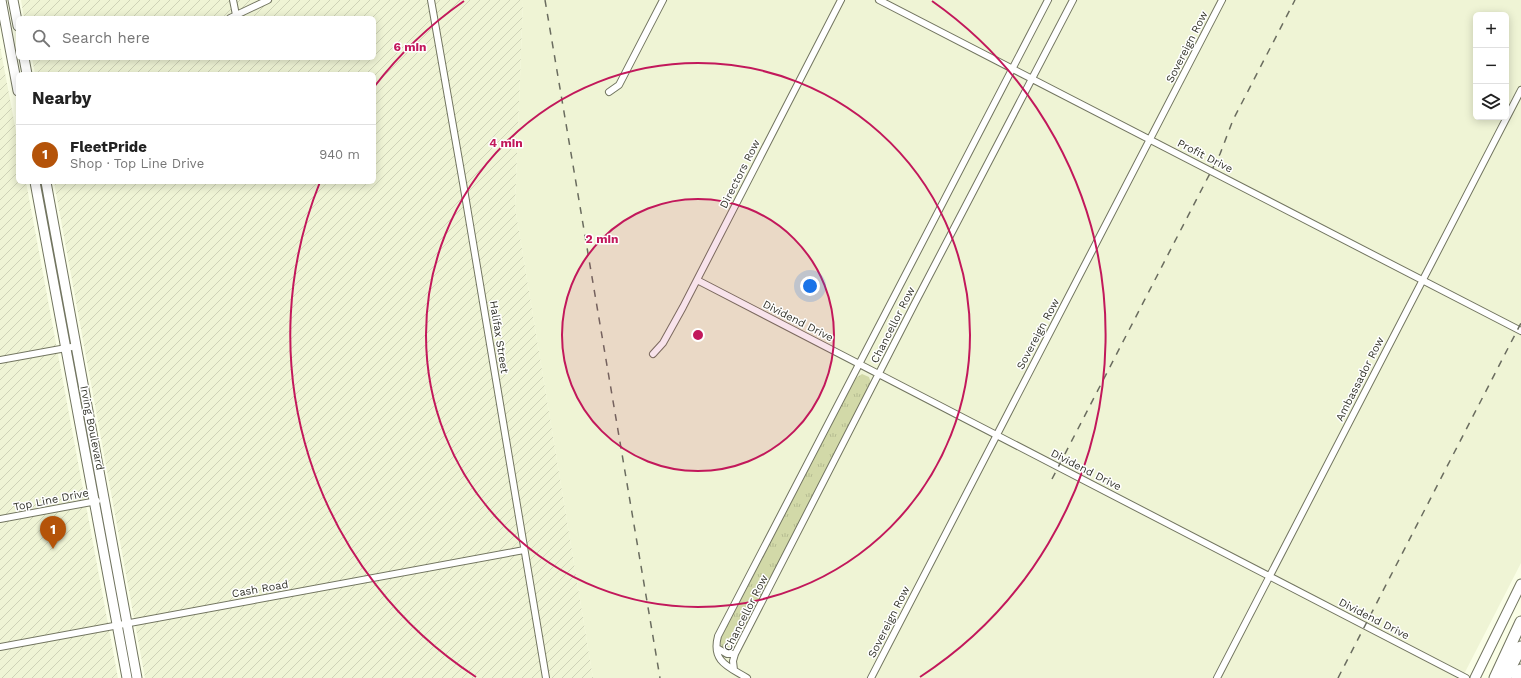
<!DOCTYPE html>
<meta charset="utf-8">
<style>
body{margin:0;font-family:"Work Sans",sans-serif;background:#f2f2f2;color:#222}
.controls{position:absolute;right:12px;top:12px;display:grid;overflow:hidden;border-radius:6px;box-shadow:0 2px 10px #0003}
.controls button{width:36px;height:36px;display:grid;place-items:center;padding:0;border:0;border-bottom:1px solid #e0e0e0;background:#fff;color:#222;font:20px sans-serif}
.you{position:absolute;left:810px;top:286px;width:14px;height:14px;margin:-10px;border:3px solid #fff;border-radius:50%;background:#1a73e8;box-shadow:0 0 0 6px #1a73e833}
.badge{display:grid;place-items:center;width:26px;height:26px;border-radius:50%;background:#b45309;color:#fff;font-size:13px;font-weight:700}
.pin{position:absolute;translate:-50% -33px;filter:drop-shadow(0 1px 2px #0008)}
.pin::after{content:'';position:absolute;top:21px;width:14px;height:12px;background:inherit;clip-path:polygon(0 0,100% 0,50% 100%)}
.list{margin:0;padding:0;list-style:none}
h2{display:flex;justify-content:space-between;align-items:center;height:52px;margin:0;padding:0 16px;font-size:17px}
h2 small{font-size:13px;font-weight:400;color:#767676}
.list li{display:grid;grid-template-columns:26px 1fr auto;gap:12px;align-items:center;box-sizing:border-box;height:60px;padding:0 16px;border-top:1px solid #e0e0e0}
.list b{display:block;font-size:15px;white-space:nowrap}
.list p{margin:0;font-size:13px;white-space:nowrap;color:#767676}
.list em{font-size:13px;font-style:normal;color:#767676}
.icon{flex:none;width:22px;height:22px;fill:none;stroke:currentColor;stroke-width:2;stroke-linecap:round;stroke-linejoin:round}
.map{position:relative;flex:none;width:1521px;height:678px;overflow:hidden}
.search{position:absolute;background:#fff;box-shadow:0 2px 10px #0003;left:16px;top:16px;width:360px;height:44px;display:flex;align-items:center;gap:10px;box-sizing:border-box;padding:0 14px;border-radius:6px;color:#767676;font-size:15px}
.panel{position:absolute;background:#fff;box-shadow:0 2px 10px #0003;left:16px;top:72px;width:360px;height:112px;border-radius:6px}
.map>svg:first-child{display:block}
</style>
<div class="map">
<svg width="1521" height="678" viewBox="0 0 1521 678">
<defs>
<pattern id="industrial-furrows" width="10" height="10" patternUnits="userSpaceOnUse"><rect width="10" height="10" fill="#eff4d5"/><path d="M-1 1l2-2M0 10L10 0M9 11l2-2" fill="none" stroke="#ced2b7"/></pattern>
<pattern id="grass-tufts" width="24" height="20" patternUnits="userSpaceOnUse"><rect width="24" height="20" fill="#d2d9a8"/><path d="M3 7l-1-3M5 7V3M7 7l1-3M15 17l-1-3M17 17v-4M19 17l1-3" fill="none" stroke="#b5bb91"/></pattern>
</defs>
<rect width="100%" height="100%" fill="#fafee6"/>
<!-- built -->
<path fill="#eff4d5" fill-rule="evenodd" d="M523,0h998v563l-59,115h-869l-78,-471zM1476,15h30v102h-30z"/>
<!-- industrial -->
<path fill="url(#industrial-furrows)" d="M21,0h502l-8,207 78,471h-448l-91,-496h320v-108h-339l-3,-16h342v-40h-350z
M0,46l18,96v40h8l92,496h-118z"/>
<!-- grass -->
<path fill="url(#grass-tufts)" d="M862,374l7,3 2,6 -135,263c-5,6 -11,5 -15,0v-8l135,-260z"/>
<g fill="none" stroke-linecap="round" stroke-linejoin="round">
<defs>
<path id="minor" d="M233,0l3,15
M431,0l32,183 83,495
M879,0l642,331
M230,18l38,-18
M609,92l10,-7 44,-85
M697,280l769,398
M653,354l10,-11 20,-36 158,-307
M0,360l77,-14
M0,519l97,-18
M0,647l524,-97
M717,648l10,6h8
M734,670l-1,-9 2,-7 180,-351 158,-303
M747,678c-18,-11 -36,-16 -29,-42l330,-636
M871,678l351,-678
M1217,678l304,-588"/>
<path id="secondary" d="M1,0l17,91
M13,0l5,26
M24,58l3,16
M35,182l92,496
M46,182l91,496
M1475,678l46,-94"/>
<path id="motorway" d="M1495,678l26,-56
M1505,678l16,-31
M1517,678l4,-8"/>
</defs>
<!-- minor casing -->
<use href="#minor" stroke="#727560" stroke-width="8"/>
<!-- secondary casing -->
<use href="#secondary" stroke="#727560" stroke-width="11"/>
<!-- motorway casing -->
<use href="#motorway" stroke="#727560" stroke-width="13"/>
<!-- minor -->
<use href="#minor" stroke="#fff" stroke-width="6"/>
<!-- secondary -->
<use href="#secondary" stroke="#fff" stroke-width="9"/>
<!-- motorway -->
<use href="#motorway" stroke="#fff" stroke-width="11"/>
<!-- rail -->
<path stroke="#6a6c5f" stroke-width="1.5" stroke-dasharray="7 7" stroke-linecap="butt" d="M545,0l115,678
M1052,479l168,-325 13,-34 62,-120
M1338,678l183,-355"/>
</g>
<!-- distance rings -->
<circle cx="698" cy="335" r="136" fill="#c2185b" fill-opacity=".12"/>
<g fill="none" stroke="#c2185b" stroke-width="2">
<circle cx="698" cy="335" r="136"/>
<circle cx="698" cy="335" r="272"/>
<path d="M476 677A408 408 0 0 1 320 182M374 87A408 408 0 0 1 464 1M932 1A408 408 0 0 1 920 677"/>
</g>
<g text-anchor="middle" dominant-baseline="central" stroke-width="3" stroke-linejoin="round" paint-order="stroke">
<!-- street labels -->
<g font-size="11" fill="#34352c" stroke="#fff">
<text transform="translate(1187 47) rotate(-63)">Sovereign Row</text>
<text transform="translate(1205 156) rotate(27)">Profit Drive</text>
<text transform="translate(740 174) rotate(-63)">Directors Row</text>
<text transform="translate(798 321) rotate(27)">Dividend Drive</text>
<text transform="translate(893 325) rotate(-63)">Chancellor Row</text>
<text transform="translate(1038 334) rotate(-62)">Sovereign Row</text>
<text transform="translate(499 337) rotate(81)">Halifax Street</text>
<text transform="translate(1360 379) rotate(-63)">Ambassador Row</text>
<text transform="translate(92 428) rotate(79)">Irving Boulevard</text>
<text transform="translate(1086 470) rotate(27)">Dividend Drive</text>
<text transform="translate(51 500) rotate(-11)">Top Line Drive</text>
<text transform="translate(260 589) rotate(-10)">Cash Road</text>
<text transform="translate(746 613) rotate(-63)">Chancellor Row</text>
<text transform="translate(1374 619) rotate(27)">Dividend Drive</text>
<text transform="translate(889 622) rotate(-63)">Sovereign Row</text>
</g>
</g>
<circle cx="698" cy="335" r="6" fill="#c2185b" stroke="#fff" stroke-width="2"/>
<g font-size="12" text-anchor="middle" font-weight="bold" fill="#c2185b" stroke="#fff" stroke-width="3" stroke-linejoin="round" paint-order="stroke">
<text x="410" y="51">6 min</text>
<text x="506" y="147">4 min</text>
<text x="602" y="243">2 min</text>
</g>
</svg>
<div class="controls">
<button>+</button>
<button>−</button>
<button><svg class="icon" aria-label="layers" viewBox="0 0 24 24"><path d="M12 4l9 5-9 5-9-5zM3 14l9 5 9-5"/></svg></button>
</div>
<div class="you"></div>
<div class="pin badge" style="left:53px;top:549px">1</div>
<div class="search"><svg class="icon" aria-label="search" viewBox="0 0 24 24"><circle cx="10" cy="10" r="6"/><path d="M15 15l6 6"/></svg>Search here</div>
<section class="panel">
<h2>Nearby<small></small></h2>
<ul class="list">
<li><span class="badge">1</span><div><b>FleetPride</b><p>Shop · Top Line Drive</p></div><em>940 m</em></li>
</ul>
</section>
</div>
